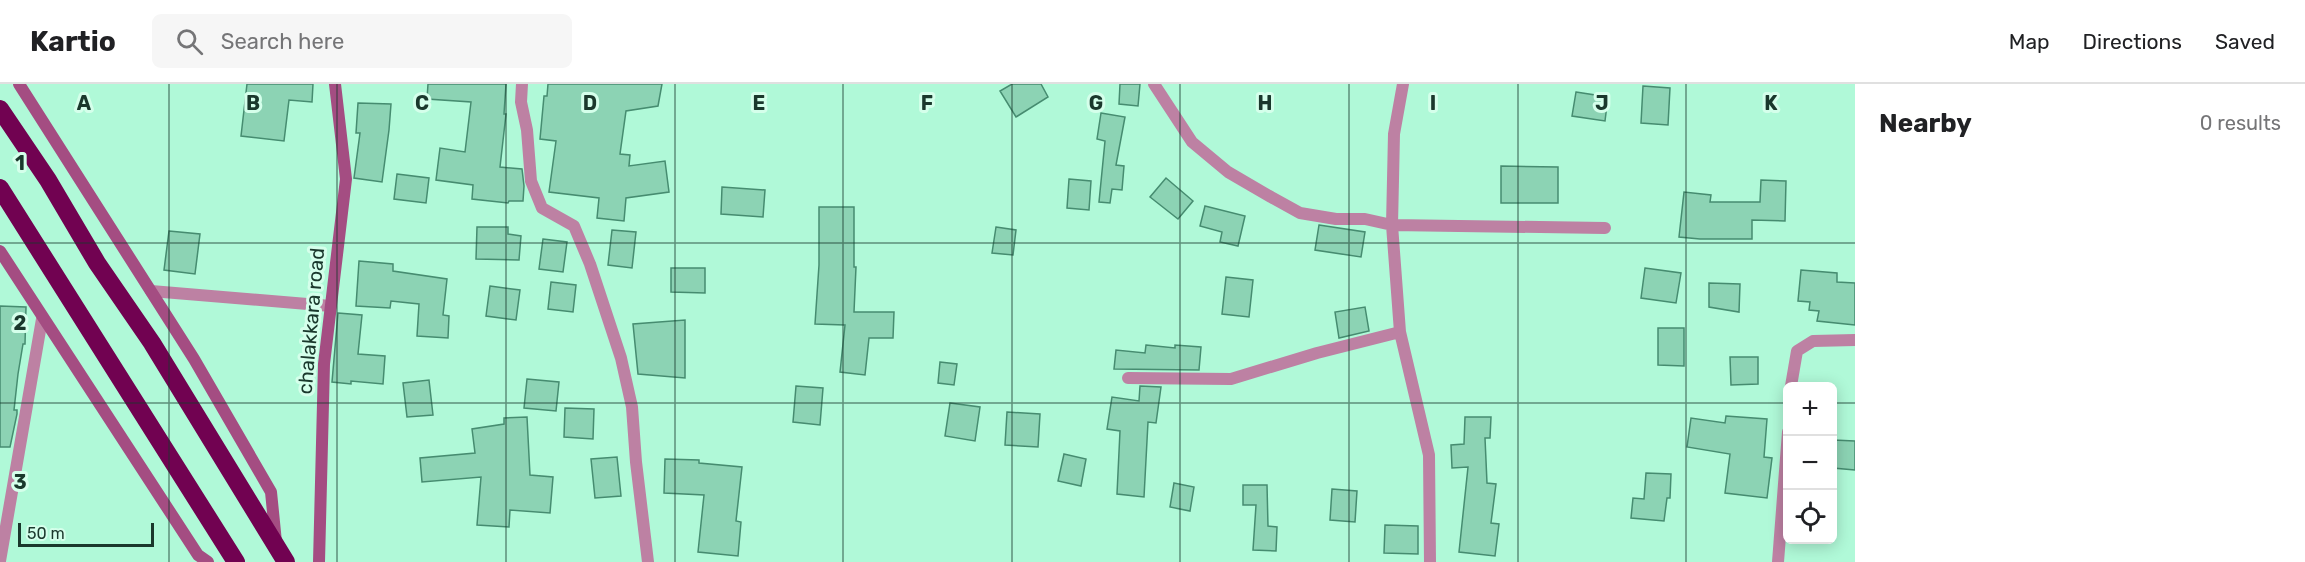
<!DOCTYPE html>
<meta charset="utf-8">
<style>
body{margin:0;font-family:Rubik,sans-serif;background:#f6f6f6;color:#202124}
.controls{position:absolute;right:18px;bottom:18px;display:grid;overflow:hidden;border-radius:9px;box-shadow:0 3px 15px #0003}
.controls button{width:54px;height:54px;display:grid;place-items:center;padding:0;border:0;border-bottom:2px solid #e0e0e0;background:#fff;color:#202124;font:30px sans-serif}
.scale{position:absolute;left:18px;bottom:15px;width:136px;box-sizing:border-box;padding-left:6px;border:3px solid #1a382c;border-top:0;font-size:16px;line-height:21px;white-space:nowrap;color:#1a382c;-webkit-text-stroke:4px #d5ffeb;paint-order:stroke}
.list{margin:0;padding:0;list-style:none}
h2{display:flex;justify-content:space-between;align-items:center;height:78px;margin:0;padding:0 24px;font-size:26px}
h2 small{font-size:20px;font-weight:400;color:#757577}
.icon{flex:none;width:33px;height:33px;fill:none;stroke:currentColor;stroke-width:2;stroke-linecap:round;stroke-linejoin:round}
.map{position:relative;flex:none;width:1855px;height:478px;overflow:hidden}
header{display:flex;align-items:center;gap:36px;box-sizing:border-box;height:84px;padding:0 30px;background:#fff;border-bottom:2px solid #e0e0e0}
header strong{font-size:28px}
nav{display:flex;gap:33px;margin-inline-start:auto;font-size:21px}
.search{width:420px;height:54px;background:#f6f6f6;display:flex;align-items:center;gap:15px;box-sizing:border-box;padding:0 21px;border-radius:9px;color:#757577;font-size:22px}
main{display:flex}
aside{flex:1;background:#fff}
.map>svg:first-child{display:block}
</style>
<header>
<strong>Kartio</strong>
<div class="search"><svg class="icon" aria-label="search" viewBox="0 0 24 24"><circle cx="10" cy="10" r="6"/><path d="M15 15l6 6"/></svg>Search here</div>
<nav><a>Map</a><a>Directions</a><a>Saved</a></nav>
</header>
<main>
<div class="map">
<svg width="1855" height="478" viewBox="0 0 1855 478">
<rect width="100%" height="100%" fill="#b0f9d8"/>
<!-- building -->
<path fill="#8cd3b4" stroke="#468c70" stroke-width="1.5" d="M247,0h66l-1,18 -23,-2 -5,41 -43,-5z
M428,0h78l-2,30h2l-6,53 22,2 2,17 -1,15h-14l-1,2 -36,-4 1,-14 -37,-5 4,-32 25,4 6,-50 -44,-3z
M548,0h114l-4,22 -32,5 -6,43 10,1 -1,11 36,-5 4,31 -43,6 -2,23 -27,-3 2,-20 -50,-6 7,-51 -16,-2 4,-43h3z
M1012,0h29l7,13 -32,20 -16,-26z
M1120,0h20l-2,22 -19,-2z
M1643,2l27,2 -2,37 -27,-2z
M1576,8l32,5 -3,24 -33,-5z
M358,19l33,1 -2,26 -7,52 -28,-4 6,-45h-4z
M1101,29l24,4 -9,48 8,1 -2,24 -10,-1 -2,14 -11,-1 6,-61 -8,-2z
M1501,82l57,1v36h-57z
M397,90l32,4 -3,25 -32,-4z
M1166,94l27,23 -15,18 -28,-22z
M1069,95l22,2 -2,29 -22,-2z
M1761,96l25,1 -1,40 -33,-1v19h-52l-21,-2 5,-45 27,3 -1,7h50z
M722,103l43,3 -2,27 -42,-3z
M1205,122l40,10 -7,30 -18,-4 2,-10 -22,-6z
M819,123h35v60h2l-2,45h40l-1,26h-24l-4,37 -25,-3 5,-47 -30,-1 4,-59z
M1319,141l46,7 -4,25 -46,-7z
M477,143h31v7l13,2 -2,24 -43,-1z
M996,143l20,3 -3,25 -21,-2z
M612,146l24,2 -4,36 -24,-3z
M169,147l31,3 -5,40 -31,-4z
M543,155l24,3 -4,30 -24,-3z
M359,177l34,3v7l54,8 -4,36 6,1 -1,22 -31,-2 2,-32 -28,-3 -1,7 -34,-2z
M671,184h34v25l-34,-1z
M1645,184l36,5 -5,30 -35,-5z
M1801,186l36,3v9l18,1v42l-38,-4 2,-10 -10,-1 1,-8 -12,-1z
M1226,193l27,3 -4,37 -27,-3z
M551,198l25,3 -3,27 -25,-3z
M1709,199l31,1 -1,28 -30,-5z
M490,202l30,4 -4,30 -30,-4z
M0,222l26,1 -1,37h-2l-5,30 -4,36h3v4l-7,33h-10z
M1365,223l4,24 -30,7 -4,-26z
M338,229l24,2 -4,39 27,2 -2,28 -32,-3v3l-19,-2z
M685,236v58l-47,-4 -5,-50z
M1658,244h26v38l-26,-1z
M1146,261l29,3v-3l26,2 -2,23 -85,-1 2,-19 29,3z
M1730,273h28v27l-27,1z
M940,278l17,2 -3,21 -16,-2z
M527,295l32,3 -3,29 -32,-3z
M429,296l4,35 -26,2 -4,-34z
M796,302l27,2 -3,37 -27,-3z
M1140,302l21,1 -5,36 -8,-1 -4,75 -27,-3 3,-63 -13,-2 5,-32 27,4z
M950,319l30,4 -5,34 -30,-5z
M565,324l29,1 -1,30 -29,-2z
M1007,328l33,2 -2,33 -33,-2z
M1726,332l41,3 -3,38 8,1 -5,40 -42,-5 5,-39 -43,-7 4,-29 34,5z
M527,333l3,58 23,2 -3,36 -40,-3 -1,17 -32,-2 4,-48 -59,5 -2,-24 55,-5 -3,-24 32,-5v-6z
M1465,333h26l-1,21h-5l2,45 9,1 -5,39 8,1 -4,32 -36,-4 9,-85 -16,1 -1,-23 13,-1z
M1833,356l22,1v29l-22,-2z
M1064,370l22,5 -5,27 -23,-5z
M617,373l4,39 -26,2 -4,-39z
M665,375l34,1v3l43,4 -6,54 5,1 -3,34 -40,-4 6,-57 -40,-2z
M1646,389l25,1 -1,24h-3l-3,23 -33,-3 2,-20 11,1z
M1174,399l20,4 -4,24 -20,-4z
M1243,401h24l1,41 9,1 -1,24 -23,-1 3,-45h-13z
M1332,405l25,2 -2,31 -25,-2z
M1385,441l33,1v28l-34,-1z"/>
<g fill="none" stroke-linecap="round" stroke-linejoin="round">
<!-- street -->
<path stroke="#bd81a3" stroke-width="12" d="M522,0l-1,18 6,28 4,51 11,27 32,18 16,38 31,94 11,49 4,55 12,100
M1154,0l38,58 36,30 43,25 29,16 36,6h29l27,6 213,3
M1403,0l-9,50 -2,91 8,107 29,123 1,107
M151,207l180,15
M1128,294l103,1 86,-26 83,-21
M1791,302l6,-35 16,-10 42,-1
M0,477l42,-242
M1778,478l10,-130"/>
<!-- secondary -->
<path stroke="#a44d82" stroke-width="12" d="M19,0l175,275 77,133 5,50
M0,167l198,304 10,7
M319,478l5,-198 22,-185 -11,-95"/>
<!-- highway -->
<path stroke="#710251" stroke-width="18" d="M0,25l48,71 49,83 55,80 134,219
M0,104l236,374"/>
</g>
<!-- grid -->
<path fill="none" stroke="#1a382c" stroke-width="1.5" stroke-opacity="0.55" d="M169,0v478M337,0v478M506,0v478M675,0v478M843,0v478M1012,0v478M1180,0v478M1349,0v478M1518,0v478M1686,0v478M0,159h1855M0,319h1788M1832,319h23"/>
<g text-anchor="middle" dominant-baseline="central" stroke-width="6" stroke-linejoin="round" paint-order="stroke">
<!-- street labels -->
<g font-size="20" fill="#1a382c" stroke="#d5ffeb">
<text transform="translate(311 237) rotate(-85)">chalakkara road</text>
</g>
</g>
<g font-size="20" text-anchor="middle" font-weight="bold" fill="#1a382c" stroke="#d5ffeb" stroke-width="6" stroke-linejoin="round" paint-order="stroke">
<text x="84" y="26">A</text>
<text x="253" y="26">B</text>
<text x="422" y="26">C</text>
<text x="590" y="26">D</text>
<text x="759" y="26">E</text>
<text x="927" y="26">F</text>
<text x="1096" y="26">G</text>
<text x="1265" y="26">H</text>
<text x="1433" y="26">I</text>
<text x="1602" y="26">J</text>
<text x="1771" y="26">K</text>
<text x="20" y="86">1</text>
<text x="20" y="246">2</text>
<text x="20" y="405">3</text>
</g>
</svg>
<div class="controls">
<button>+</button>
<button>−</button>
<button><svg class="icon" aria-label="locate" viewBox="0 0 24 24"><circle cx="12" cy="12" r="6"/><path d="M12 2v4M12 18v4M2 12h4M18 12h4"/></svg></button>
</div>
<div class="scale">50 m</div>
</div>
<aside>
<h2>Nearby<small>0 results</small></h2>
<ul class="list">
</ul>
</aside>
</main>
